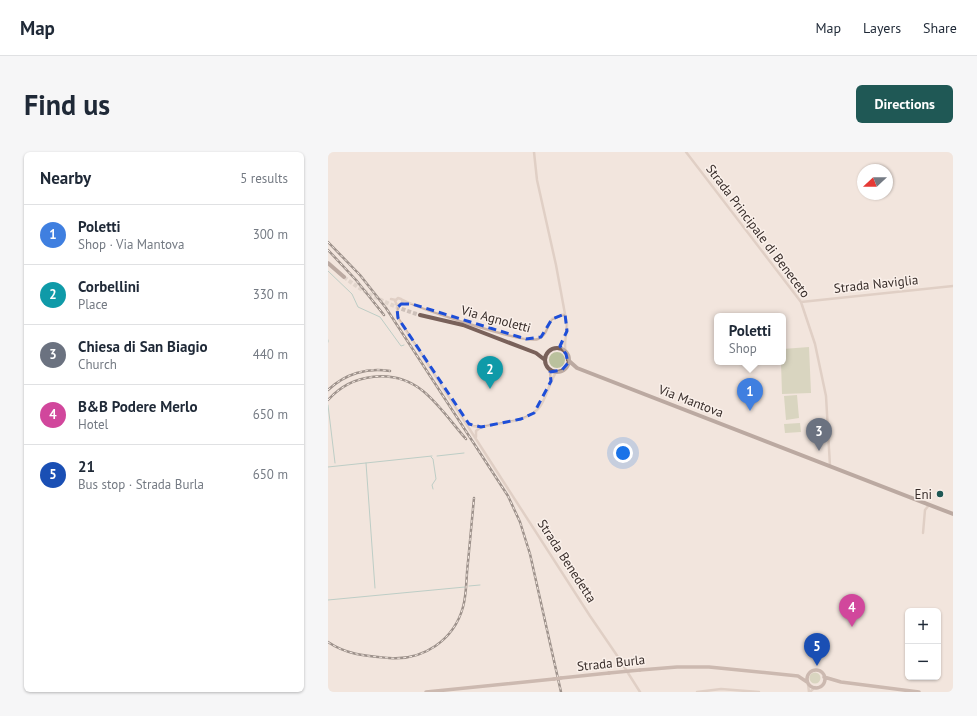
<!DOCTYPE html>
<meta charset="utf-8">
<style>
body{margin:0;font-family:"PT Sans",sans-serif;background:#f6f6f7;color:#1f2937}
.controls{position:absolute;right:12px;bottom:12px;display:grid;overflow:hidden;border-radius:6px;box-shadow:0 1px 3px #0004}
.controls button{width:36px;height:36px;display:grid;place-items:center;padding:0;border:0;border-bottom:1px solid #e0e1e3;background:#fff;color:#1f2937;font:20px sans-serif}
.compass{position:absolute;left:529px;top:12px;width:36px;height:36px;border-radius:50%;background:#fff;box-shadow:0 1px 3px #0004;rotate:248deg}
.you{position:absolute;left:295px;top:301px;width:14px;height:14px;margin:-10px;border:3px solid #fff;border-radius:50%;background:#1a73e8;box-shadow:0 0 0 6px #1a73e833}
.badge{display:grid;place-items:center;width:26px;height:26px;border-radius:50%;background:#1f5855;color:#fff;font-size:13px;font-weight:700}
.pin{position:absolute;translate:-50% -33px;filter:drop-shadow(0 1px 2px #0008)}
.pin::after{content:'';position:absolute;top:21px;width:14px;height:12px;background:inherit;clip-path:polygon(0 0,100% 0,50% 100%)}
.popup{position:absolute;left:386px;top:161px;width:72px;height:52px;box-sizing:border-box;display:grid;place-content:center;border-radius:6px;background:#fff;filter:drop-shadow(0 1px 3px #0005);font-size:13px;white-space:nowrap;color:#747a83}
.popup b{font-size:15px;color:#1f2937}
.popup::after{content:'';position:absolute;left:50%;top:100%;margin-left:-8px;border:8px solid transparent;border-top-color:#fff}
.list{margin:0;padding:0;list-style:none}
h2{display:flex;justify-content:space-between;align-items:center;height:52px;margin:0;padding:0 16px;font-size:17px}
h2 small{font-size:13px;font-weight:400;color:#747a83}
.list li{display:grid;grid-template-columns:26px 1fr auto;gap:12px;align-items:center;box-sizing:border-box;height:60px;padding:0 16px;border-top:1px solid #e0e1e3}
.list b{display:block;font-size:15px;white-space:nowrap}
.list p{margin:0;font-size:13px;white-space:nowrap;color:#747a83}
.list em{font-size:13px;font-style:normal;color:#747a83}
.map{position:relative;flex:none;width:625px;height:540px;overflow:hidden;border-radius:6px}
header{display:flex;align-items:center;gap:24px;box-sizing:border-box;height:56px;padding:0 20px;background:#fff;border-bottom:1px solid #e0e1e3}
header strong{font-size:19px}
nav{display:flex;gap:22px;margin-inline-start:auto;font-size:14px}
.intro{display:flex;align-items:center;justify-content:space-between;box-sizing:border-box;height:96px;padding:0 24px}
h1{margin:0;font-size:28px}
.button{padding:10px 18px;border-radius:6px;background:#1f5855;color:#fff;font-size:14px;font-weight:700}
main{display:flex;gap:24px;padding:0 24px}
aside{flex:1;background:#fff;border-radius:6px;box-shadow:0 1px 3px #0004}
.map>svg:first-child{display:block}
</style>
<header>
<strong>Map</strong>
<nav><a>Map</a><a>Layers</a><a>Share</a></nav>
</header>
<div class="intro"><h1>Find us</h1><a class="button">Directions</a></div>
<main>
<aside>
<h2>Nearby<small>5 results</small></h2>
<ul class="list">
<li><span class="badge" style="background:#3f7fe0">1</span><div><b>Poletti</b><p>Shop · Via Mantova</p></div><em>300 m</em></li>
<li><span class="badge" style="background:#0f9aa8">2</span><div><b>Corbellini</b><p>Place</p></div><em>330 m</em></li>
<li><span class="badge" style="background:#6b7280">3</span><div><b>Chiesa di San Biagio</b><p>Church</p></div><em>440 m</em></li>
<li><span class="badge" style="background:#d1479c">4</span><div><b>B&amp;B Podere Merlo</b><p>Hotel</p></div><em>650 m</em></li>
<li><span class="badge" style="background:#1a4fb4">5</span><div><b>21</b><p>Bus stop · Strada Burla</p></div><em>650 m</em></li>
</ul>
</aside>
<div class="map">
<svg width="625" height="540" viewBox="0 0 625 540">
<rect width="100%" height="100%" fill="#f2e5dd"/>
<!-- green -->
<path fill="#bac19d" d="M481,195l2,46 -29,1 -1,-32h2v-13z
M221 208a8 8 0 1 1 16 0a8 8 0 1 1-16 0Z
M469,243l2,23 -13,2 -2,-24z
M472,271l1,9 -16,1 -1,-9z
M481.5 526a5.5 5.5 0 1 1 11 0a5.5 5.5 0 1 1-11 0Z"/>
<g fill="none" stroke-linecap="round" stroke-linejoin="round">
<!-- stream -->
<path stroke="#7dafaa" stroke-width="1" d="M625,0v1
M0,119l24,23 6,13 22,10 21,29 3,-1
M0,188v2
M0,253l7,58
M109,304l27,-3
M103,305l2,2 3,20 -4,6 1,4
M38,311l9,125
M0,315l104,-11
M141,434l11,-1
M0,448l137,-13"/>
<!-- primary-tunnel -->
<path stroke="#cdc0b9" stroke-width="4" stroke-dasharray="4 2" stroke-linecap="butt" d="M16,125c23,18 49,30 76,38"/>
<!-- street -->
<path stroke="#cab4a9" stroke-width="2.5" d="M206,0l3,28 19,85 11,60c0,10 -4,18 -1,29
M358,0l115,150 14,42 11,52 4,70
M63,147l5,1
M75,148c18,9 120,44 135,39 9,-3 9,-14 14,-20l13,-5
M473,150l152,-16
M68,152l2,1 3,-1 2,-3 -2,-2 -3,-1 -3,3c1,1 1,3 2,4 1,5 -1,9 1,13l192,298 26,38 24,38
M231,197l5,-8
M222,218l1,9
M139,270l6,4 6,1
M148,285v-6l5,-4c17,-4 47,-5 58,-19 6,-7 11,-26 17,-36
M595,381l2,-23 4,-5
M480,532l1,8
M369,540l24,-3 38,3
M482,540l5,-5"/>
<!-- secondary -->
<path stroke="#9e837a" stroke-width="3.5" d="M312,518l37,-3h32l89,9 9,6
M479 527a9 9 0 1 1 18 0a9 9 0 1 1-18 0Z
M496,525l17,5 78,10
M233,526l48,-5
M98,540l128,-13"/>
<!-- primary -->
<path stroke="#79615a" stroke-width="4" d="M0,111l16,14
M92,163l43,10 73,28 9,7
M217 208a12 12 0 1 1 24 0a12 12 0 1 1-24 0Z
M240,208l9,8 376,146"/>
<defs>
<path id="rail" d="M0,90l32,33 26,33 122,188 12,26 10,32 31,138
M0,98l28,30 28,35
M0,238c17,-16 39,-23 62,-19
M0,248c24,-27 66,-32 95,-9 16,13 29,32 43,48
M0,490c19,13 39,14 61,16 34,3 65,-18 74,-51 4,-14 3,-30 5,-45 2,-21 4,-43 6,-64"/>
</defs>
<!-- rail casing -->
<use href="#rail" stroke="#372c29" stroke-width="2.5"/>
<!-- rail -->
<use href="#rail" stroke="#faf0ea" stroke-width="1" stroke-dasharray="3" stroke-linecap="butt"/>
<!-- secondary-bridge -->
<path stroke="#9e837a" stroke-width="3.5" d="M281,521l31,-3
M226,527l7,-1"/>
</g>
<!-- marked area -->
<path d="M0 0H625V540H0ZM73,152h11l114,35 15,-2 11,-18 13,-5 2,17 -7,15 6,8 2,9 -6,7 -12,2 1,9 -17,32 -13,6 -40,8 -12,-3 -71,-106 -1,-10z" fill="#f2e5dd" fill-opacity=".55" fill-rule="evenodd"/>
<path fill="none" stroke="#1d4ed8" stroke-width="3" stroke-dasharray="8 5" stroke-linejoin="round" d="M73,152h11l114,35 15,-2 11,-18 13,-5 2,17 -7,15 6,8 2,9 -6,7 -12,2 1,9 -17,32 -13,6 -40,8 -12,-3 -71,-106 -1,-10z"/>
<!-- markers -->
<circle fill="#1f5855" stroke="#faf0ea" stroke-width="1.5" cx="612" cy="342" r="4"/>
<g text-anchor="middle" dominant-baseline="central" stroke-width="3" stroke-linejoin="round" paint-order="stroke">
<!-- street labels -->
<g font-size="13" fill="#372c29" stroke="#faf0ea">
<text transform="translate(430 79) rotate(53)">Strada Principale di Beneceto</text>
<text transform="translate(548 132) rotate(-6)">Strada Naviglia</text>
<text transform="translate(168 167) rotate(15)">Via Agnoletti</text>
<text transform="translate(363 249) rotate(21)">Via Mantova</text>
<text transform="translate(239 409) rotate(57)">Strada Benedetta</text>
<text transform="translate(283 511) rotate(-6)">Strada Burla</text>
</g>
<!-- poi labels -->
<g font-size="13" fill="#372c29" stroke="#faf0ea" text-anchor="end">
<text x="604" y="342">Eni</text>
</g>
</g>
</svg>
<div class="controls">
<button>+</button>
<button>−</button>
</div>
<svg class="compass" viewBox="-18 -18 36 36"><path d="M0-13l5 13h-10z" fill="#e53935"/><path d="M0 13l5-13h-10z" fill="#747a83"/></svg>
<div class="you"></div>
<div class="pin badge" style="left:422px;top:259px;background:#3f7fe0">1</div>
<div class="popup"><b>Poletti</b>Shop</div>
<div class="pin badge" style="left:162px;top:237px;background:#0f9aa8">2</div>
<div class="pin badge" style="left:491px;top:299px;background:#6b7280">3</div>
<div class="pin badge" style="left:524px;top:475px;background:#d1479c">4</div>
<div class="pin badge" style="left:489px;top:514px;background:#1a4fb4">5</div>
</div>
</main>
